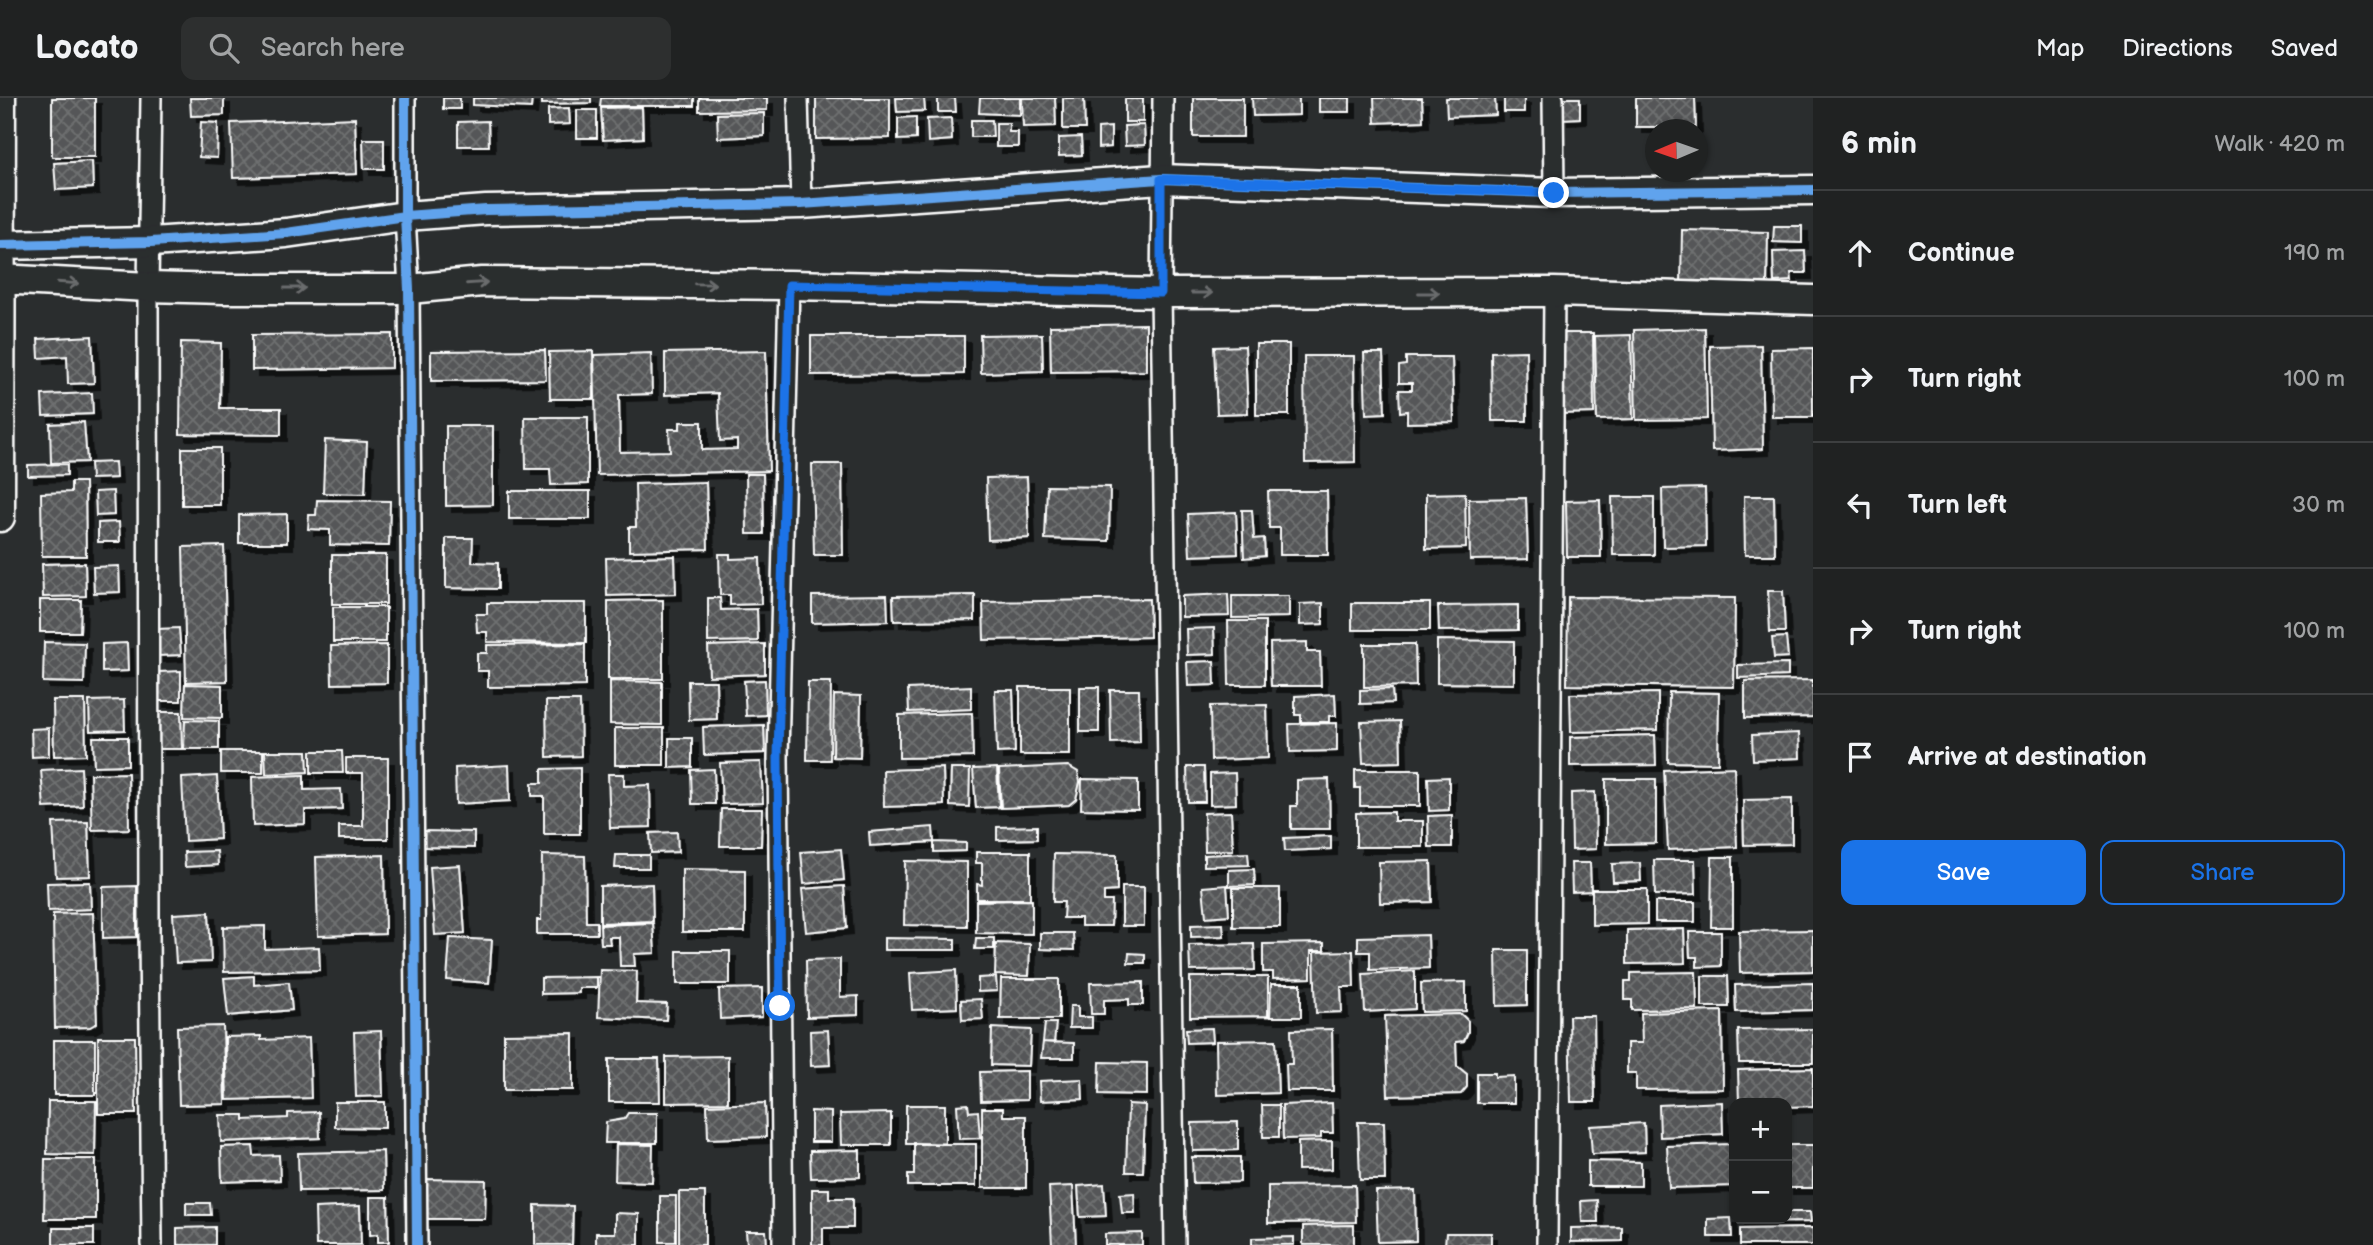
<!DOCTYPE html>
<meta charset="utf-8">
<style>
body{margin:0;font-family:"Balsamiq Sans",sans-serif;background:#2d2f2f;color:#f1f3f6}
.controls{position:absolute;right:21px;bottom:21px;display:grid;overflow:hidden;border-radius:14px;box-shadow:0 2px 5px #0004}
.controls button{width:63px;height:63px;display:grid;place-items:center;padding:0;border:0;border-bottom:2px solid #3d3f40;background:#202222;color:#f1f3f6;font:35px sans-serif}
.compass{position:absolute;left:1645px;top:21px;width:63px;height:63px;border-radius:50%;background:#202222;box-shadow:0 2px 5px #0004;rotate:268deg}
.stop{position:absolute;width:21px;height:21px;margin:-16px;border:5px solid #1a73e8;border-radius:50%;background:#fff}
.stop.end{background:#1a73e8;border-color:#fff;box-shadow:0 2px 7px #0008}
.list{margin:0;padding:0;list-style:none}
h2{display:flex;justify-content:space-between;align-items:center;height:91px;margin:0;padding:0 28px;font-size:30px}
h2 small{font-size:23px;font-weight:400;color:#a2a4a5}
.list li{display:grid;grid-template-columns:46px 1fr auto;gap:21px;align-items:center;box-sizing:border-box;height:126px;padding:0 28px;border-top:2px solid #3d3f40}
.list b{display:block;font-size:26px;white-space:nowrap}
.list em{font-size:23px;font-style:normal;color:#a2a4a5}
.actions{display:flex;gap:14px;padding:21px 28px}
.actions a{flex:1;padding:16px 0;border:2px solid #1a73e8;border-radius:14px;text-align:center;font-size:24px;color:#1a73e8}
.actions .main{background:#1a73e8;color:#fff}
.icon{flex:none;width:38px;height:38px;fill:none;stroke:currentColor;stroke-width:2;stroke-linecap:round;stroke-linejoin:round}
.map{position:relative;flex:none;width:1813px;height:1147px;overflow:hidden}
header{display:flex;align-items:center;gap:42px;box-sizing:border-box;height:98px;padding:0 35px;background:#202222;border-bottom:2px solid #3d3f40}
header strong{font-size:33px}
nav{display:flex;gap:38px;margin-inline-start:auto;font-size:24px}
.search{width:490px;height:63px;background:#2d2f2f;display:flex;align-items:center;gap:18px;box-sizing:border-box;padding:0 24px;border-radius:14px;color:#a2a4a5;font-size:26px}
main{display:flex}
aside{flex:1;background:#202222}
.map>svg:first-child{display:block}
</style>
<header>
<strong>Locato</strong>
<div class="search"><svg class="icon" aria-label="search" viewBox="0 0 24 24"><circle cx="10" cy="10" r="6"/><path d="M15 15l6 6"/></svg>Search here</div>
<nav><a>Map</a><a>Directions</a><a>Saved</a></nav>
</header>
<main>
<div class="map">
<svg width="1813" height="1147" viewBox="0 0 1813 1147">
<defs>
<pattern id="building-cross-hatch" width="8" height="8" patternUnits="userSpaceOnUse" patternTransform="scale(1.75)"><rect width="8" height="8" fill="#555758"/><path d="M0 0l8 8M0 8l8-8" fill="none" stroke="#6e7071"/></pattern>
<filter id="shadow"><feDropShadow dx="6" dy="6" stdDeviation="0" flood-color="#0009"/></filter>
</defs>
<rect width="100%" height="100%" fill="#2a2d2e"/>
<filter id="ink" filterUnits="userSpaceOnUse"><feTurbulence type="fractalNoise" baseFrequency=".0143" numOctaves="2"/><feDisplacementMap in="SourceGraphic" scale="14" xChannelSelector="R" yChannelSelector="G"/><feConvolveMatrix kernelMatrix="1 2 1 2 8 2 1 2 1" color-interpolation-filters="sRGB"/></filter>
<g filter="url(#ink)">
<!-- building -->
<path fill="url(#building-cross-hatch)" stroke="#fff" stroke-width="2" filter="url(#shadow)" d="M52,0h43v59h-43z
M190,0h34v17l-33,1z
M443,0h17v11h-17z
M473,0h59l-1,10 -58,-3z
M542,0h49v5l-49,1z
M601,0h93v8h-94z
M699,0h68v12l-68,1z
M816,0h74v40l-74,1z
M896,0h28l1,13 -28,1z
M938,0h17l1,14h-18z
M980,0h40v17l-41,-2z
M1022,0h33l1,28 -33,1z
M1063,0h21l1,31h-22z
M1193,0h50v39h-50z
M1252,0h47v17l-46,1z
M1319,0h31v14h-31z
M1374,0h48l1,23 -48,2z
M1446,0h49l1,17 -49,2z
M1504,0h20v14h-20z
M1561,0h19v20l-18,1z
M1636,0h59l1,29h-60z
M1125,1h18v23h-18z
M642,9l1,31 -40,2 -2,-32z
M569,10l1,16 -22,1v-16z
M577,12h20v28h-20z
M764,15v23l-46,2 -1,-24z
M916,19v22l-18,1v-22z
M355,20l2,56 -124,4 -2,-55z
M951,20l1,22 -24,2 -1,-23z
M971,22h21l1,17h-22z
M488,23l1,25h-31v-24z
M201,24l17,1 -1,35 -18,-1z
M996,25h13v9h9v15h-22z
M1144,27l1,20 -20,1 -1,-20z
M1111,29v20l-13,1v-20z
M1081,39l1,18 -23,1v-18z
M363,41h21v30h-20z
M92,63l1,27 -37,2 -2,-27z
M1774,128h28v17l-29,-1z
M1682,132l86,2 -1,53 -86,-2z
M1805,153l1,22h-15l1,8 -18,1 -1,-30z
M1146,226v47l-95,1 -1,-46z
M1705,230l2,91 -71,1 -2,-90z
M1559,235h34l1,80 -35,1z
M392,236v34l-140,2v-35z
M1042,236l1,37 -62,2 -1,-38z
M1631,237l2,84 -36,1 -2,-84z
M92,238l2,47 -26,1 -1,-28 -28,2 -1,-19z
M811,238h153v38l-153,1z
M181,244l40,1 -1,65h61v27l-101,-1z
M1256,246h33v71h-33z
M1761,247l2,104 -51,2 -2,-105z
M1245,248l3,67 -31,1 -3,-67z
M1813,250v69h-41l-1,-68z
M545,252l1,30 -115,1v-30z
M593,253l1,48h-44l-1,-47z
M766,253l3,120 -172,4 -3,-120 57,-2 1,41 -33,1 1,57 50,-1 -1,-22h11v-7h22v28l35,-1v-9l-17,1 -2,-48 -53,2v-42z
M1526,253l1,70h-35l-1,-69z
M1364,255h19l2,60 -19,1z
M1304,258h50l1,106 -50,1z
M1406,259h46l2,65 -47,1v-12l-7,1 -1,-22h13v-7h-13v-17l7,-1z
M92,295l1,21 -50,2 -1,-21z
M525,319h63v67l-37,1 -1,-16h-24z
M84,324l3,40 -36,1 -1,-39z
M446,328h47v79l-47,1z
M325,342l42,2 -2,52 -42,-1z
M182,350h38v57h-38z
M115,364l1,16 -25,1 -1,-16z
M67,366v11l-39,1v-11z
M812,366h30l1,91h-29z
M746,376h17l1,60h-17z
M1027,379l2,61 -41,2 -2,-62z
M71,384h14l1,74h-44l-1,-63 30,-1z
M706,384l2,67 -79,2v-24h7l-1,-43z
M1047,388l63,1 -1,54 -64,-2z
M1705,390l1,58 -43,1 -1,-58z
M113,393l1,24 -18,1 -1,-24z
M509,393h81v28h-81z
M1268,393h59l1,64h-48v-27h-11z
M1465,395l1,55 -40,1v-55z
M1744,398h30l1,59h-30z
M1612,399h42v58h-41z
M1526,400l2,61 -58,1 -1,-61z
M317,402l73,1 -1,45 -59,-1v-15l-22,-1 1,-14h7z
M1600,402l1,57h-34l-1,-56z
M1242,412h10l2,29 10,-1 1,18 -21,2z
M1236,414l2,42 -48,2 -2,-42z
M287,416v29h-48v-28z
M119,424l1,20h-22v-19z
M446,440h27l-1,24 26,1v26l-52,-1z
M224,448l3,135 -41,1 -3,-135z
M719,456h11v5l30,-1 1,46 -31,1v-10h-10z
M332,457h54v49h-54z
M675,458l1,38 -69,2 -1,-38z
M85,465l1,33 -43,1 -1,-33z
M119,468l1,26 -26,1 -1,-26z
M1768,493h15l2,41h-15z
M1228,496l1,22 -47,1v-21z
M887,497l1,26 -76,2v-27z
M975,497v25l-81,1 -1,-25z
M1232,498h57v21l-57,1z
M1568,499l167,1 -1,89 -167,-2z
M708,500h12l1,12 36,-1 1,32 -50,1z
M1149,501l1,38 -166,3 -1,-38z
M40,502h41l-1,32h-40z
M663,502v79h-55v-78z
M487,505h99v40l-99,-1v-10h-10l-1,-18h11z
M1323,505v21l-23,1v-21z
M1352,505h78v27h-78z
M1518,507v25l-79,1 -1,-25z
M333,509h53v35h-53z
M1228,523h37v64h-36z
M179,530l2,27 -24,1 -1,-27z
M1214,530l1,26 -28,1 -1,-26z
M1786,539l2,20 -14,1 -2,-20z
M1437,542l77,1v43l-77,-1z
M44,544l41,1 -1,40 -41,-1z
M1307,544v10h13l1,34h-50l-1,-43z
M127,545l1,28 -26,1v-28z
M585,546v42l-97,1v-16h-11v-18h10v-8z
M765,546v30l-56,2 -1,-30z
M1364,546h51l1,42 -52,1z
M387,547v38l-55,1 -1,-38z
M1214,563l1,24 -27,1 -1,-24z
M1788,566v12l-50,2v-13z
M181,573v30h-23v-29z
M765,582l1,35 -20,1 -2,-35z
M1813,582v37l-68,1v-37z
M610,583l52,1v43l-52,-1z
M688,583h28l1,38 -28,1z
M808,584h23l-1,78h-23z
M185,586l37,1v33l-38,-1z
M971,588v23l-62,3 -1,-23z
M1020,589h50v68h-50z
M1080,589h19v45h-19z
M1392,591l1,14 -33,1v-14z
M995,592h18l2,62 -18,1z
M1110,592h29l1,52 -29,1z
M1669,594l50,1 -1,70 -50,-1z
M1658,595v37l-87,2 -1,-38z
M1335,596l1,22h-7v6h-28v-7h-6v-19z
M834,597l27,1 -1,62 -27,-1z
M53,602h32l1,55 -32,1z
M124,602l1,30 -35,1 -1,-30z
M546,603h34l1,55 -34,1z
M1267,607l1,53 -57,2 -1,-54z
M159,614h22l1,37h-23z
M972,615l1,44 -74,1v-43z
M185,622l34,1v28h-35z
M1400,623l1,41 -38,1 -2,-41z
M1337,625v28l-47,1 -1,-28z
M764,627l1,28 -61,2 -1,-28z
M49,630v28l-17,1 -1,-28z
M615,630h49v37h-49z
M1799,635l1,25 -47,2 -1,-25z
M1655,637l1,30 -86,1v-29z
M93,639h35v28l-34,1z
M669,640h23v29l-23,1z
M221,653h42v22h-42z
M265,653h42l1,21 -42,2z
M311,653h31l1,22h-32z
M346,660h42v81h-49v-13h24v-53h-17z
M761,664l2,41 -41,1 -2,-41z
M509,667l1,36 -54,3 -1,-36z
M1068,668l10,6 2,10 -4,17 -7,6 -68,3 -2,-39z
M1187,669h17l1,35h-17z
M1734,669l3,80 -69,3 -4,-80z
M81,670l2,38 -39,2 -3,-38z
M580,670v66h-36v-38h-12v-13h10v-14z
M943,670l1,37 -60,2 -1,-37z
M997,670l2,39 -23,1 -3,-39z
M714,671l1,35h-23l-1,-34z
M951,671h19l-1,38 -19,-1z
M1355,672h65v36h-60v-18h-5z
M128,675l1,56 -37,1 -2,-56z
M1235,675l1,31 -26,1v-31z
M608,676h16v12l26,-1 1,42 -41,1z
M304,677v15l37,-1 1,20 -37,1v14l-52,2 -1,-49z
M217,678l3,63 -35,2 -3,-63z
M1449,679v33l-20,1 -1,-33z
M1082,681l56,1v30l-57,-1z
M1329,681l1,50h-39v-23h6v-26z
M1606,681h50v64l-50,1z
M1595,694l1,57 -24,1 -1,-57z
M1792,701v45l-48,1 -1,-45z
M721,711h41l-1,37h-41z
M1231,714l2,38 -28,1 -1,-38z
M1394,714v9h29v26h-67v-34z
M1452,717v32h-23l-1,-31z
M88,724l2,54 -34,1 -3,-54z
M1037,728v13l-40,1v-13z
M933,729l1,15 -64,4 -1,-14z
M423,733l51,1v16l-51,-1z
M677,734l1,20 -27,1 -1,-20z
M1331,738v13l-46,2 -1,-13z
M934,744l32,1v8l-32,1z
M841,751l3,31 -40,4 -3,-32z
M217,753l1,14 -33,2 -1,-15z
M976,754h54v47h-53v-15l5,1v-22h-6z
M1248,755l1,12 -45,1v-11z
M1054,756l63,1v36l-13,1v9h8l-1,25h-30v-8h-18l1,-16h-11z
M384,757l1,79 -67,2 -2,-79z
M542,757l43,1 1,66h11v12h-60v-14h4z
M616,757h33v13h-34z
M1712,759h21v70h-22z
M1654,762h41l1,34 -41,1z
M905,763l62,1v64l-63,-1z
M1431,763l1,41 -52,1 -1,-41z
M1571,765h19l1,28 -19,1z
M1640,765l1,18 -28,1 -1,-18z
M460,767l5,68 -30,2 -5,-68z
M682,771l63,1v62h-63z
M1254,771l1,16 -26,1v-16z
M90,784l1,27 -43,2 -1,-28z
M652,786l1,37 -53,2v-37z
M1227,787l2,30 -23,2 -3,-30z
M137,788v51l-34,1v-51z
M844,788l3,42 -41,4 -4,-43z
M1122,789h22v39h-22z
M1233,790h47v39h-47z
M1592,791h55v35l-55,1z
M1032,802v34l-56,-1v-32z
M1655,804h40v20h-40z
M209,814l2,50 -35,1 -3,-49z
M93,815l4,110 -7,4 -35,1 -2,-114z
M653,825l2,30 -21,1 1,12h-15l-1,-29h-10l1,7h-9l-1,-19z
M1223,826l1,12 -33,1v-12z
M265,828v23l54,-2 1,23 -96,2 -1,-45z
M1684,831l1,34 -58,1v-34z
M1813,832v41l-73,2 -1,-42z
M1689,834h32v34l-24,1v-10h-7z
M1040,835h33l1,17 -34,-1z
M1428,837l1,33 -59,2v-18h-12v-15z
M450,840l42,2 -3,43 -42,-3z
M884,840l71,1v11h-71z
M976,840h18v11h-19z
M996,845l34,1 -1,32 -34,-1z
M1324,845v8h-13v27l-38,1v-7h-10v-28z
M1254,846l1,26 -65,1 -1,-26z
M1496,852h31v55l-30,1z
M677,853h53v33h-53z
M1353,853l1,36h-13l1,25 -26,1 -2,-61z
M1129,855l16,1v9h-17z
M840,861v38l18,-1v19l-51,2 -1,-57z
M600,872l37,1 -1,32 31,1 -1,16 -68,-3z
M956,872l1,38 -45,2 -2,-37z
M1415,873v38l-50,3 -2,-38z
M1696,874l1,37 -65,1v-10h-7v-19h6v-8z
M254,878v9l35,-3 3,28 -64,6 -4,-38z
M1702,878h26l1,31h-27z
M597,879v11h-18v5l-38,1v-16z
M996,879l1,14 -19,1v-14z
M1190,879h78v39l-78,1z
M1001,881h58v40h-59z
M1143,884v23h-14v-6l-25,1v14h-13l-1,-31z
M1466,884v29l-44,1 -1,-29z
M1813,885v27l-77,2 -1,-27z
M1271,886h30v33h-31z
M762,890v29l-42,2 -1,-30z
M981,901l2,20 -21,1 -1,-20z
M1070,908h8v11h14v11h-23z
M1722,913l1,78 -87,1v-17h-9v-30h15l-1,-30z
M1461,916l7,7v11l-4,9 -8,1 1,24 10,8v13l-6,7 -73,2 -3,-80z
M1569,918h25l1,86h-24z
M1045,925h11l-2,20 -11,-1z
M223,928l2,78 -46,1 -2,-78z
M992,930l39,2 -2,36 -38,-1z
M1212,930l1,14 -26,1 -1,-14z
M1332,931l1,62h-46l-1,-27h6l-1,-34z
M1813,931v34h-74l-1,-33z
M828,932l2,35 -19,1 -1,-35z
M381,933l2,65 -27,1 -2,-65z
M573,935v57h-69v-56z
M261,938v4l48,-2 2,60 -84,2 -2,-63z
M98,939h37l1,77h-38z
M54,942h41v55h-41z
M1276,942l2,53 -61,2 -1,-54z
M1043,944l31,1v15h-33z
M728,958v46l-62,1v-46z
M609,961h50l1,43h-51z
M1100,964l47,1v32l-48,-1z
M1813,970v38l-26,1v-4h-48l-1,-33z
M1027,973v29l-46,1 -1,-29z
M1477,975h18v4l19,-1v27h-37z
M1082,981l1,20 -43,2 -1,-20z
M48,1003h48l-1,54 -48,-1z
M335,1004h50v26l-50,-1z
M1722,1004l1,32 -63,3 -1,-32z
M765,1005l1,34 -58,2 -1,-34z
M1332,1005l1,30h-12v5l-38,1 -1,-34z
M968,1006l1,8 9,-1 2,27 -21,1 -2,-34z
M1128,1006l17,1 -2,67h-17z
M906,1007h39v39h-39z
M1262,1007h17v32h-16z
M982,1010h21v8h23v72h-44z
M811,1013l20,1v30h-20z
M319,1014l1,26 -99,4 -1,-27h24v5l44,-2v-5z
M628,1015h29v30h-52l1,-21 18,-3z
M891,1015v32h-50l-1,-31z
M1238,1024v28l-45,1 -1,-28z
M1358,1024h26l1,58h-25z
M1644,1025l1,29 -53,2 -2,-28z
M1332,1043v28l-34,1v-28z
M914,1045l62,1v42h-68v-11h6z
M616,1046l37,1 -1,37 -37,-1z
M1730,1046l2,42 -63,2 -2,-42z
M1787,1047h26v43h-26z
M253,1048l1,10 25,-1 1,25 -58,2 -1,-35z
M860,1052v27l-49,1 -1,-27z
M383,1053l1,39 -85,1 -1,-38z
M1192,1059h48v25l-47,1z
M45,1061h51v60h-52z
M1588,1063l53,1v24h-53z
M424,1081l62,1 -1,39h-62z
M1104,1086l2,32 -26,1 -2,-31z
M1355,1087l1,37 -88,1v-37z
M1073,1088l3,59h-24l-3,-58z
M812,1091h17v9h24v30h-30v17h-11z
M1415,1092l1,51 -38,1 -2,-51z
M679,1094h26v53h-26z
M1134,1095l1,20h-13l-2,-19z
M660,1098h16v46h-16z
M370,1099h18l1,45h-11v-8l-8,1z
M1597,1102l1,22h-16l-1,-21z
M186,1105h24l1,12h-25z
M535,1107l38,1 -1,39h-37z
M360,1108l1,39h-45l-1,-37z
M1787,1114h23l1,10 -72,1v-4h48z
M615,1115l24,1v31h-43v-12h19z
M1731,1120l1,19h-24v-18z
M1354,1127v20h-51v-19z
M215,1129v18h-38v-17z
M1622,1129v14l-51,1v-14z
M53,1130h41v17h-41z
M1813,1130v17h-73v-16z
M746,1133h20l1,14h-20z
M1142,1135v12h-37v-11z
M1446,1135h45v12h-46z
M1294,1139v8h-42v-7z"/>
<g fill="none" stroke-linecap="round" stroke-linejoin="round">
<defs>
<path id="street" d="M151,0l-3,189 1,645 3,313
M405,0v118l4,73 8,956
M798,0l3,106
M1163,0l-2,195 14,952
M1553,0l1,95
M783,1147l-5,-487 11,-473
M1547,1147l7,-953"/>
<path id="secondary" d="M0,147l151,-3 135,-9 119,-17 81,-6 315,-6 360,-25 393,14 259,-3
M0,181l148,8 76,2h185l73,-7 307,3 372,8 393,-1 259,8
M0,419l1,-419"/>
</defs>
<!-- street casing -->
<use href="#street" stroke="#fff" stroke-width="24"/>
<!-- secondary casing -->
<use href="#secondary" stroke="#fff" stroke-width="33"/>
<!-- street -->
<use href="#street" stroke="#2a2d2e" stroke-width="19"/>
<!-- secondary -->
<use href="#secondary" stroke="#2a2d2e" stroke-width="28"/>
<defs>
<path id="cycleway" d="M405,0v118l4,73 8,956
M0,147l151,-3 135,-9 119,-17 81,-6 315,-6 360,-25 393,14 259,-3"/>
</defs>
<!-- cycleway casing -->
<use href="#cycleway" stroke="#2a2d2e" stroke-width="15"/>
<!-- cycleway -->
<use href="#cycleway" stroke="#60a3ed" stroke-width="10"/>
</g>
<!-- one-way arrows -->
<defs><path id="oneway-shaft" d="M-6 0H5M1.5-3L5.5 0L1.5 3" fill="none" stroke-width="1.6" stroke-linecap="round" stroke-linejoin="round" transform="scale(1.75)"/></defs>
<g stroke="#6a6c6d">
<use href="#oneway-shaft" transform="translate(68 185) rotate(4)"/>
<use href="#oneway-shaft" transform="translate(477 185) rotate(-4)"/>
<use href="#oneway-shaft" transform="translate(705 186) rotate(1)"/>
<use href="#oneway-shaft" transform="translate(295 190)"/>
<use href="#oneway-shaft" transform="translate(1202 195)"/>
<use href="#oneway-shaft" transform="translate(1429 195)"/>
</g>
</g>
<g fill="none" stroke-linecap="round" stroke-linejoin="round" filter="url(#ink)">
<!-- route -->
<path stroke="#1a73e8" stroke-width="9" d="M780,908l-2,-248 11,-473 372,8v-114l393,14"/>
</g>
</svg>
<div class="controls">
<button>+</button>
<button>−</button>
</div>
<svg class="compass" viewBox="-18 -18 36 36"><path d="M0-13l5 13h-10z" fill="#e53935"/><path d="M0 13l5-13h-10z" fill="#a2a4a5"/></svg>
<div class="stop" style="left:780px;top:908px"></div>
<div class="stop end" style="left:1554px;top:95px"></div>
</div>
<aside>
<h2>6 min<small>Walk · 420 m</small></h2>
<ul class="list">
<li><svg class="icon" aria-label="ahead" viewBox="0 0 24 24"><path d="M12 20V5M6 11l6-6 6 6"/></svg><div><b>Continue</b></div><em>190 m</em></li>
<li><svg class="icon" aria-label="right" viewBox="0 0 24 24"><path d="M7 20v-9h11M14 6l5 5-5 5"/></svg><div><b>Turn right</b></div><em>100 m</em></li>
<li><svg class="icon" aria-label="left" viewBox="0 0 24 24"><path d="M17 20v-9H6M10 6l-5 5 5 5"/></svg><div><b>Turn left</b></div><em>30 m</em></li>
<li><svg class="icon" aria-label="right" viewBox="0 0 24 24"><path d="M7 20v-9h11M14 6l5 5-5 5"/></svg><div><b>Turn right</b></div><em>100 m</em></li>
<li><svg class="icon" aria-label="arrive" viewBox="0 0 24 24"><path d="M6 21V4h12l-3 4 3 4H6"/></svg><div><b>Arrive at destination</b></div></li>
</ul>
<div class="actions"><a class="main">Save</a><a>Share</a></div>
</aside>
</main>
